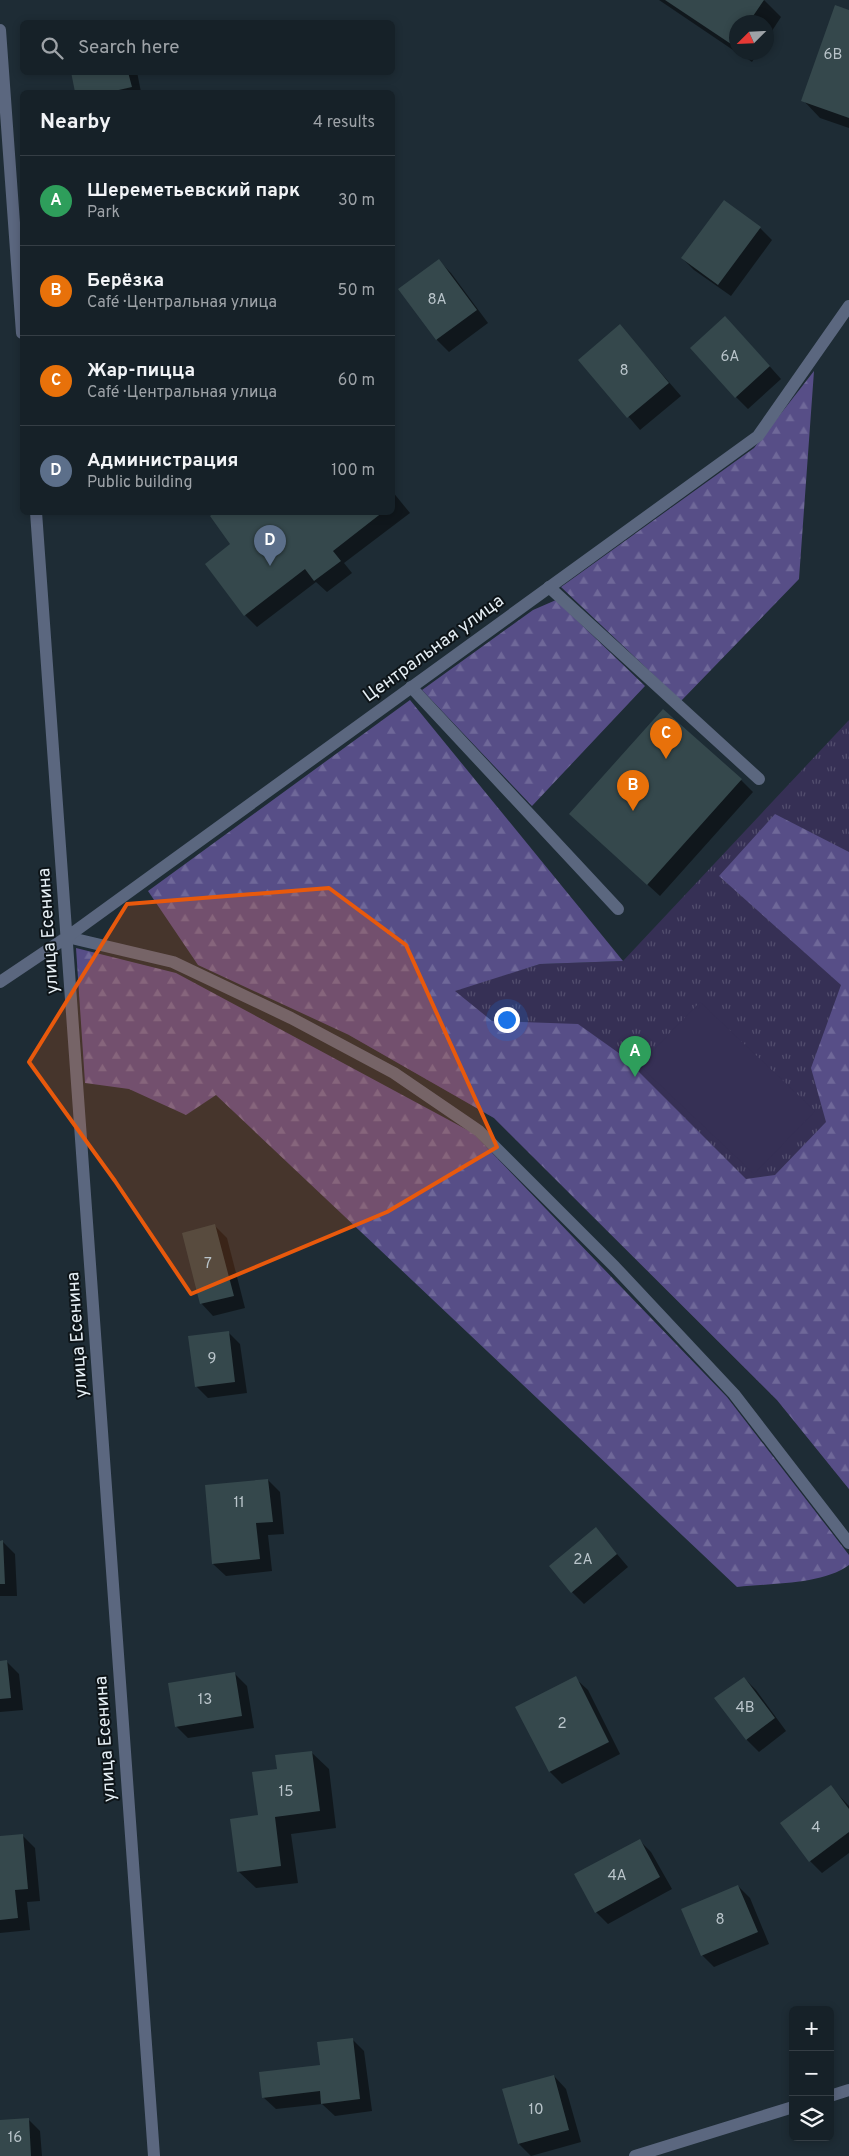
<!DOCTYPE html>
<meta charset="utf-8">
<style>
body{margin:0;font-family:Overpass,sans-serif;background:#232e34;color:#f1f3f6}
.controls{position:absolute;right:15px;bottom:15px;display:grid;overflow:hidden;border-radius:8px;box-shadow:0 2px 8px #0003}
.controls button{width:45px;height:45px;display:grid;place-items:center;padding:0;border:0;border-bottom:1px solid #353e45;background:#162128;color:#f1f3f6;font:25px sans-serif}
.compass{position:absolute;left:729px;top:15px;width:45px;height:45px;border-radius:50%;background:#162128;box-shadow:0 2px 8px #0003;rotate:246deg}
.you{position:absolute;left:506px;top:1019px;width:18px;height:18px;margin:-12px;border:4px solid #fff;border-radius:50%;background:#1a73e8;box-shadow:0 0 0 8px #1a73e833}
.badge{display:grid;place-items:center;width:32px;height:32px;border-radius:50%;background:#8c9099;color:#fff;font-size:16px;font-weight:700}
.pin{position:absolute;translate:-50% -41px;filter:drop-shadow(0 1px 2px #0008)}
.pin::after{content:'';position:absolute;top:26px;width:18px;height:15px;background:inherit;clip-path:polygon(0 0,100% 0,50% 100%)}
.list{margin:0;padding:0;list-style:none}
h2{display:flex;justify-content:space-between;align-items:center;height:65px;margin:0;padding:0 20px;font-size:21px}
h2 small{font-size:16px;font-weight:400;color:#9ea3a8}
.list li{display:grid;grid-template-columns:32px 1fr auto;gap:15px;align-items:center;box-sizing:border-box;height:90px;padding:0 20px;border-top:1px solid #353e45}
.list b{display:block;font-size:19px;white-space:nowrap}
.list p{margin:0;font-size:16px;white-space:nowrap;color:#9ea3a8}
.list em{font-size:16px;font-style:normal;color:#9ea3a8}
.icon{flex:none;width:28px;height:28px;fill:none;stroke:currentColor;stroke-width:2;stroke-linecap:round;stroke-linejoin:round}
.map{position:relative;flex:none;width:849px;height:2156px;overflow:hidden}
.search{position:absolute;background:#162128;box-shadow:0 2px 8px #0003;left:20px;top:20px;width:375px;height:55px;display:flex;align-items:center;gap:12px;box-sizing:border-box;padding:0 18px;border-radius:8px;color:#9ea3a8;font-size:19px}
.panel{position:absolute;background:#162128;box-shadow:0 2px 8px #0003;left:20px;top:90px;width:375px;height:425px;border-radius:8px}
.map>svg:first-child{display:block}
</style>
<div class="map">
<svg width="849" height="2156" viewBox="0 0 849 2156">
<defs>
<pattern id="grass-tufts" width="24" height="20" patternUnits="userSpaceOnUse" patternTransform="scale(1.25)"><rect width="24" height="20" fill="#363055"/><path d="M3 7l-1-3M5 7V3M7 7l1-3M15 17l-1-3M17 17v-4M19 17l1-3" fill="none" stroke="#534e6e"/></pattern>
<pattern id="forest-firs" width="22" height="20" patternUnits="userSpaceOnUse" patternTransform="scale(1.25)"><rect width="22" height="20" fill="#574e87"/><path d="M5 1l3.5 6h-7zM16 11l3.5 6h-7z" fill="#6f6899"/></pattern>
</defs>
<rect width="100%" height="100%" fill="#1e2c35"/>
<!-- grass -->
<path fill="url(#grass-tufts)" d="M849,720v769l-72,-89 -283,-282 -145,-83 105,-45 86,-26 83,-3z"/>
<!-- forest -->
<path fill="url(#forest-firs)" d="M814,371l-15,208 -118,122 -120,-114 193,-139z
M556,600l89,86 -113,120 -110,-116 111,-80z
M410,700l213,261 -83,3 -85,27 37,30 86,3 45,32 123,123 29,-4 51,-53 -15,-54 30,-83 -122,-109 56,-62 74,38v637l-72,-89 -283,-282 -145,-83 -151,-70 -50,-74z
M76,948l100,25 297,160 254,264 122,158v10c-27,20 -78,18 -112,22l-521,-492 -30,20 -57,-26 -44,-6z"/>
<!-- garden -->
<path fill="#363055" d="M700,1002l115,109 -61,63 -115,-109z"/>
<!-- shadow -->
<path fill="#0007" d="M659,0h105l17,17 -15,23v-18h-30v30z
M849,11v117l-29,-10 -17,-18z
M738,52h20l-6,10z
M72,72h65l4,20h-64z
M724,201l36,27 12,12 -41,56 -37,-26 -12,-12z
M439,261l12,12 37,50 -39,29 -12,-12 -37,-50z
M620,326l61,70 -41,34 -60,-70z
M737,330l44,49 -33,30 -12,-12z
M392,491l18,22 -66,50 8,10 -25,19 -11,-10 -59,45 -12,-12 -13,-71 -15,-32h175z
M741,780l12,12 -93,104 -90,-82z
M215,1226l12,12 18,70 -32,8 -12,-13z
M228,1332l12,12 7,49 -39,5 -12,-12z
M268,1480l12,12 4,42 -16,1 4,36 -46,5 -13,-12z
M596,1529l32,38 -44,37 -12,-12z
M0,1542h3l12,12 2,42h-17z
M0,1662h7l12,12 4,36 -23,2z
M235,1674l12,12 7,42 -66,10 -12,-12z
M575,1678l13,12 32,64 -58,30 -12,-12 -33,-64z
M744,1678l12,12 30,41 -27,21 -12,-12 -31,-41z
M311,1752l18,17 7,59 -45,6 7,49 -42,5 -18,-17 21,-54 19,-47z
M831,1787l18,19v47l-27,20 -12,-12z
M23,1836l12,12 5,53 -13,1 3,28 -30,3v-95z
M639,1840l12,12 21,37 -64,35 -12,-12z
M738,1886l12,12 19,46 -55,23 -12,-12z
M352,2039l12,12 8,60 -37,5 -13,-12 -46,5 -13,-12 58,-31z
M554,2076l12,13 15,53 -50,14 -12,-12 -15,-54z
M28,2119l12,12 2,25h-42v-35z"/>
<!-- building -->
<path fill="#35484c" d="M665,0h99l-15,22h-13v20l-2,4z
M835,5l14,5v108l-48,-17z
M71,72h57l4,15 -22,5h-35z
M724,200l37,27 -43,58 -37,-27z
M439,259l38,51 -41,30 -38,-51z
M725,316l45,50 -35,32 -45,-50z
M620,324l49,59 -42,35 -49,-58z
M215,512h168l-50,39 8,10 -27,20 -9,-12 -61,47 -39,-52 25,-20 -20,-28z
M663,709l79,70 -95,106 -78,-71z
M215,1224l19,72 -34,8 -18,-71z
M229,1331l6,51 -40,5 -7,-51z
M268,1479l5,43 -17,1 4,36 -48,5 -7,-79z
M596,1527l21,27 -46,39 -22,-27z
M3,1540l2,44h-5v-43z
M7,1660l4,38 -11,1v-38z
M235,1672l7,44 -67,11 -7,-44z
M576,1676l33,66 -60,30 -34,-65z
M744,1677l31,41 -29,22 -32,-42z
M312,1751l8,60 -45,6 6,49 -44,6 -7,-53 28,-4 -6,-43 25,-3 -2,-14z
M831,1785l18,24v23l-40,30 -29,-39z
M23,1834l5,55 -13,1 3,28 -18,2v-84z
M640,1839l20,38 -65,36 -21,-39z
M738,1885l20,47 -57,24 -20,-47z
M353,2038l7,61 -39,5 -1,-13 -58,7 -3,-26 61,-7 -3,-23z
M554,2075l15,55 -51,14 -16,-55z
M29,2118l2,38h-31v-36z"/>
<g fill="none" stroke-linecap="round" stroke-linejoin="round">
<!-- service -->
<path stroke="#5b677f" stroke-width="12" d="M549,587l210,192
M411,687l207,222
M67,937l106,25 118,56 103,55 85,58 136,136 119,127 115,149"/>
<!-- minor -->
<path stroke="#5b677f" stroke-width="12" d="M0,30l22,303
M36,512l118,1644
M0,982l67,-45 691,-501 91,-130
M830,2096l19,-6
M635,2156l158,-49"/>
</g>
<!-- marked area -->
<path fill="#e8590c" fill-opacity="0.2" stroke="#e8590c" stroke-width="4" stroke-linejoin="round" d="M329,888l77,57 91,202 -110,65 -196,82 -76,-113 -86,-119 98,-158z"/>
<g text-anchor="middle" dominant-baseline="central" stroke-width="4" stroke-linejoin="round" paint-order="stroke">
<!-- number labels -->
<g font-size="15" fill="#b9c4ca">
<text x="833" y="55">6В</text>
<text x="437" y="300">8А</text>
<text x="730" y="357">6А</text>
<text x="624" y="371">8</text>
<text x="208" y="1264">7</text>
<text x="212" y="1359">9</text>
<text x="239" y="1503">11</text>
<text x="583" y="1560">2А</text>
<text x="205" y="1700">13</text>
<text x="745" y="1708">4В</text>
<text x="562" y="1724">2</text>
<text x="286" y="1792">15</text>
<text x="816" y="1828">4</text>
<text x="617" y="1876">4А</text>
<text x="720" y="1920">8</text>
<text x="536" y="2110">10</text>
<text x="15" y="2138">16</text>
</g>
<!-- street labels -->
<g font-size="18" fill="#e5eef4" stroke="#0d1418">
<text transform="translate(434 649) rotate(-36)">Центральная улица</text>
<text transform="translate(49 931) rotate(-94)">улица Есенина</text>
<text transform="translate(78 1335) rotate(-94)">улица Есенина</text>
<text transform="translate(106 1739) rotate(-94)">улица Есенина</text>
</g>
</g>
</svg>
<div class="controls">
<button>+</button>
<button>−</button>
<button><svg class="icon" aria-label="layers" viewBox="0 0 24 24"><path d="M12 4l9 5-9 5-9-5zM3 14l9 5 9-5"/></svg></button>
</div>
<svg class="compass" viewBox="-18 -18 36 36"><path d="M0-13l5 13h-10z" fill="#e53935"/><path d="M0 13l5-13h-10z" fill="#9ea3a8"/></svg>
<div class="you"></div>
<div class="pin badge" style="left:635px;top:1077px;background:#2e9e5b">A</div>
<div class="pin badge" style="left:633px;top:811px;background:#e8710a">B</div>
<div class="pin badge" style="left:666px;top:759px;background:#e8710a">C</div>
<div class="pin badge" style="left:270px;top:566px;background:#5c6f8a">D</div>
<div class="search"><svg class="icon" aria-label="search" viewBox="0 0 24 24"><circle cx="10" cy="10" r="6"/><path d="M15 15l6 6"/></svg>Search here</div>
<section class="panel">
<h2>Nearby<small>4 results</small></h2>
<ul class="list">
<li><span class="badge" style="background:#2e9e5b">A</span><div><b>Шереметьевский парк</b><p>Park</p></div><em>30 m</em></li>
<li><span class="badge" style="background:#e8710a">B</span><div><b>Берёзка</b><p>Café · Центральная улица</p></div><em>50 m</em></li>
<li><span class="badge" style="background:#e8710a">C</span><div><b>Жар-пицца</b><p>Café · Центральная улица</p></div><em>60 m</em></li>
<li><span class="badge" style="background:#5c6f8a">D</span><div><b>Администрация</b><p>Public building</p></div><em>100 m</em></li>
</ul>
</section>
</div>
